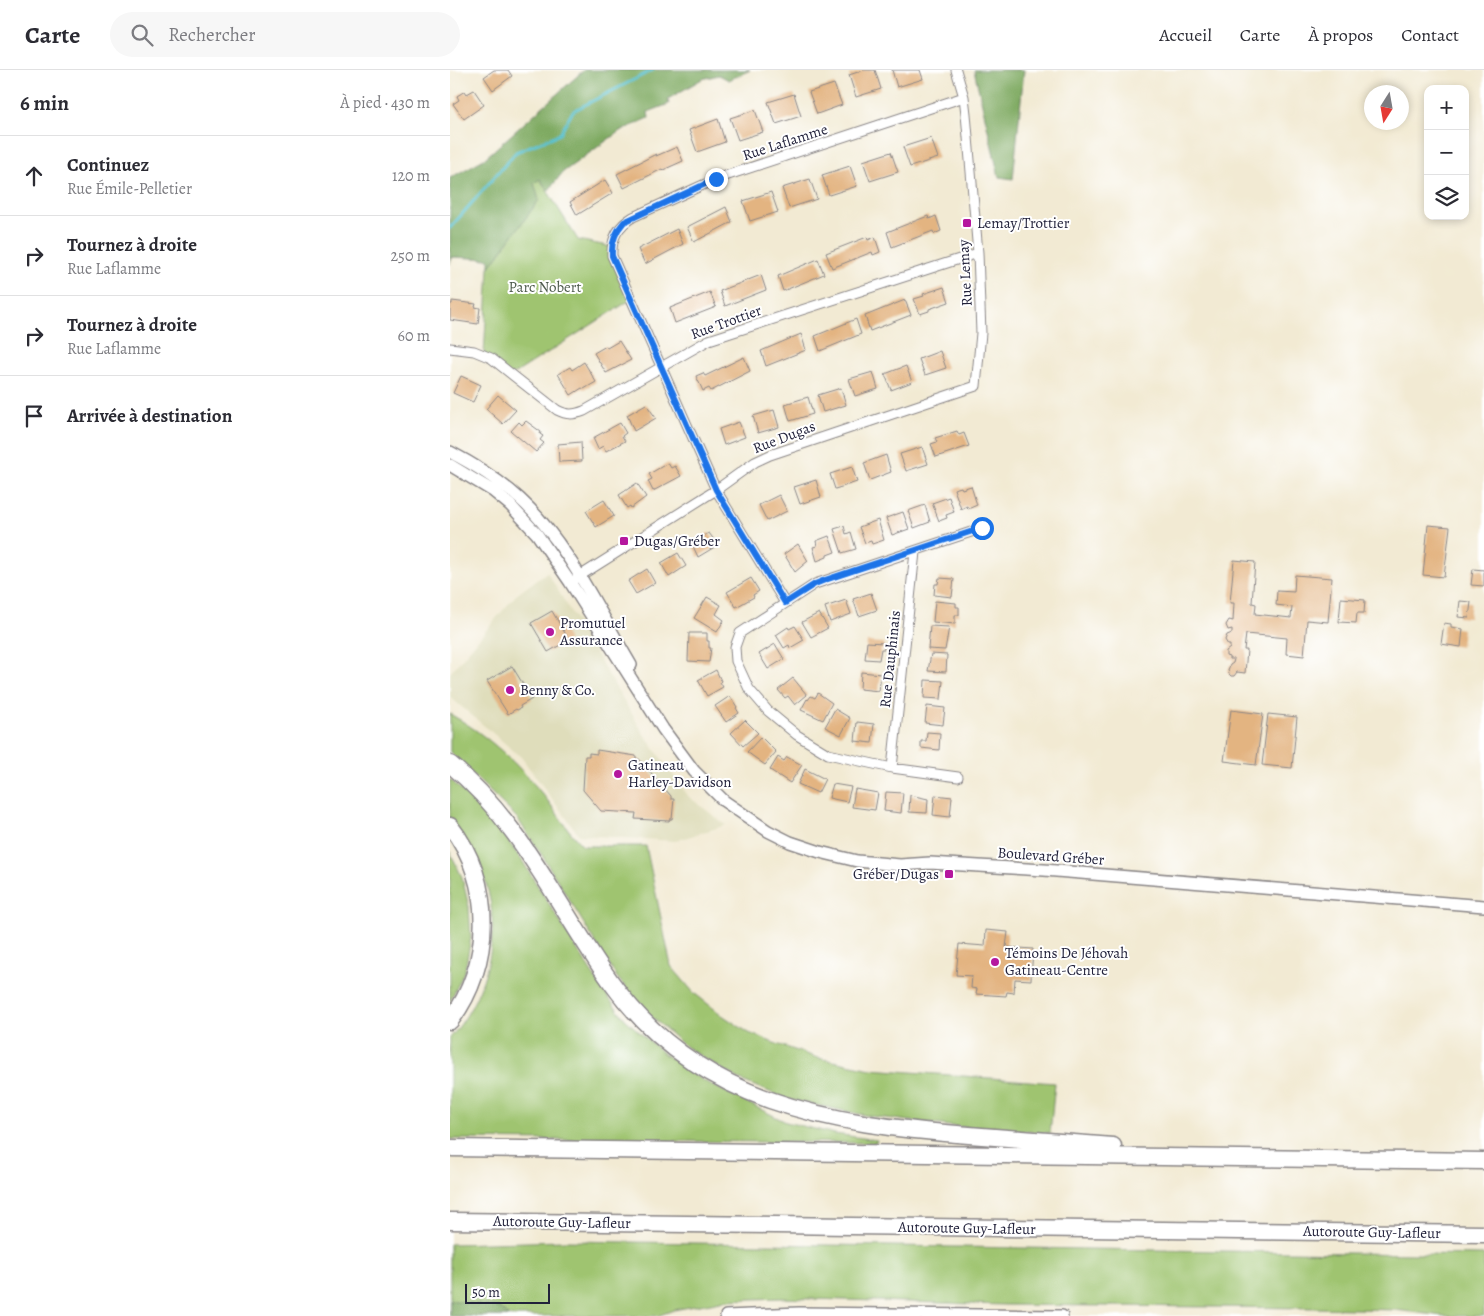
<!DOCTYPE html>
<html lang="fr">
<meta charset="utf-8">
<style>
body{margin:0;font-family:Alegreya,serif;background:#f7f7f7;color:#2b2b33}
.controls{position:absolute;right:15px;top:15px;display:grid;overflow:hidden;border-radius:10px;box-shadow:0 2px 8px #0003}
.controls button{width:45px;height:45px;display:grid;place-items:center;padding:0;border:0;border-bottom:1px solid #e1e1e2;background:#fff;color:#2b2b33;font:25px sans-serif}
.compass{position:absolute;left:914px;top:15px;width:45px;height:45px;border-radius:50%;background:#fff;box-shadow:0 2px 8px #0003;rotate:191deg}
.scale{position:absolute;left:15px;bottom:12px;width:85px;box-sizing:border-box;padding-left:5px;border:2px solid #22223b;border-top:0;font-size:14px;line-height:18px;white-space:nowrap;color:#22223b;-webkit-text-stroke:4px #fff;paint-order:stroke}
.stop{position:absolute;width:15px;height:15px;margin:-11px;border:4px solid #1a73e8;border-radius:50%;background:#fff}
.stop.end{background:#1a73e8;border-color:#fff;box-shadow:0 1px 5px #0008}
.list{margin:0;padding:0;list-style:none}
h2{display:flex;justify-content:space-between;align-items:center;height:65px;margin:0;padding:0 20px;font-size:21px}
h2 small{font-size:16px;font-weight:400;color:#7c7c81}
.list li{display:grid;grid-template-columns:32px 1fr auto;gap:15px;align-items:center;box-sizing:border-box;height:80px;padding:0 20px;border-top:1px solid #e1e1e2}
.list b{display:block;font-size:19px;white-space:nowrap}
.list p{margin:0;font-size:16px;white-space:nowrap;color:#7c7c81}
.list em{font-size:16px;font-style:normal;color:#7c7c81}
.icon{flex:none;width:28px;height:28px;fill:none;stroke:currentColor;stroke-width:2;stroke-linecap:round;stroke-linejoin:round}
.map{position:relative;flex:none;width:1034px;height:1246px;overflow:hidden}
header{display:flex;align-items:center;gap:30px;box-sizing:border-box;height:70px;padding:0 25px;background:#fff;border-bottom:1px solid #e1e1e2}
header strong{font-size:24px}
nav{display:flex;gap:28px;margin-inline-start:auto;font-size:18px}
.search{width:350px;height:45px;background:#f7f7f7;display:flex;align-items:center;gap:12px;box-sizing:border-box;padding:0 18px;border-radius:28px;color:#7c7c81;font-size:19px}
main{display:flex}
aside{flex:1;background:#fff}
.map>svg:first-child{display:block}
</style>
<header>
<strong>Carte</strong>
<div class="search"><svg class="icon" aria-label="search" viewBox="0 0 24 24"><circle cx="10" cy="10" r="6"/><path d="M15 15l6 6"/></svg>Rechercher</div>
<nav><a>Accueil</a><a>Carte</a><a>À propos</a><a>Contact</a></nav>
</header>
<main>
<aside>
<h2>6 min<small>À pied · 430 m</small></h2>
<ul class="list">
<li><svg class="icon" aria-label="ahead" viewBox="0 0 24 24"><path d="M12 20V5M6 11l6-6 6 6"/></svg><div><b>Continuez</b><p>Rue Émile-Pelletier</p></div><em>120 m</em></li>
<li><svg class="icon" aria-label="right" viewBox="0 0 24 24"><path d="M7 20v-9h11M14 6l5 5-5 5"/></svg><div><b>Tournez à droite</b><p>Rue Laflamme</p></div><em>250 m</em></li>
<li><svg class="icon" aria-label="right" viewBox="0 0 24 24"><path d="M7 20v-9h11M14 6l5 5-5 5"/></svg><div><b>Tournez à droite</b><p>Rue Laflamme</p></div><em>60 m</em></li>
<li><svg class="icon" aria-label="arrive" viewBox="0 0 24 24"><path d="M6 21V4h12l-3 4 3 4H6"/></svg><div><b>Arrivée à destination</b></div></li>
</ul>
</aside>
<div class="map">
<svg width="1034" height="1246" viewBox="0 0 1034 1246">
<rect width="100%" height="100%" fill="#fff"/>
<filter id="ink" filterUnits="userSpaceOnUse"><feTurbulence type="fractalNoise" baseFrequency=".02" numOctaves="2"/><feDisplacementMap in="SourceGraphic" scale="10" xChannelSelector="R" yChannelSelector="G"/><feConvolveMatrix kernelMatrix="1 2 1 2 8 2 1 2 1" color-interpolation-filters="sRGB"/></filter>
<filter id="wash" filterUnits="userSpaceOnUse"><feTurbulence type="fractalNoise" baseFrequency=".0096" numOctaves="4" result="noise"/><feDisplacementMap in="SourceGraphic" scale="20" xChannelSelector="R" yChannelSelector="G"/><feGaussianBlur stdDeviation="1.12" result="paint"/><feColorMatrix in="noise" values="0 0 0 0 0 0 0 0 0 0 0 0 0 0 0 0 0 1.4 0 .05"/><feComposite in="paint" operator="in"/></filter>
<g filter="url(#wash)">
<rect width="100%" height="100%" fill="#f2ead3"/>
<!-- built -->
<path fill="#dfddbb" d="M97,502l98,164 44,61 37,28 -51,16 -96,-6 -58,-78 -71,-60v-24l66,-78z"/>
<!-- green -->
<path fill="#9fc46f" stroke="#607355" d="M90,109l38,61 34,7 20,52 -121,77 -27,-21 5,-87 49,-68 -5,-17z
M0,644c38,21 68,50 95,83 13,17 23,35 38,49h63l25,120 23,27 28,22 27,18 25,10 44,15 53,11 184,14 -5,50 -100,-7 -81,-10 -82,-17 -47,-19 -54,-33 -42,-37 -28,-34 -73,-119 -26,-39 -67,-66z
M0,709l36,35 17,20 20,28 67,108 18,27 17,22 39,35 40,27 82,41 49,12 42,6 -1,3 -426,-4v-101c39,-45 55,-112 31,-168 -7,-14 -29,-40 -31,-53 0,-12 0,-26 0,-38z
M0,782l12,25 7,30 2,31 -6,32 -15,32z
M115,1171l919,14v61h-41l-48,-6 -81,-2 -310,-3 -223,-7 -55,2 -52,10 -17,6h-207v-72z"/>
<!-- forest -->
<path fill="#7faa62" stroke="#50664e" d="M134,0h166l-21,10 -10,-5 -17,4 -34,20 1,5 -21,8 1,6 -29,13 -57,41 -15,19 -8,-12 -6,4 5,17 -50,68v-9l-37,-2 -2,7v-86l34,-19z
M524,0h50l-11,109 -14,-2z
M0,1230l48,7 11,9h-59z"/>
<g fill="none" stroke-linecap="round" stroke-linejoin="round">
<!-- stream -->
<path stroke="#54c0ce" stroke-width="3" d="M0,158l66,-76 44,-18 13,-23 80,-41"/>
</g>
<g id="blocks">
<!-- building -->
<path fill="#e3b481" d="M44,0h14l4,6 -19,14 -9,-13z
M414,0h11l6,19 -25,8 -7,-22z
M442,0h28l3,9 -26,8z
M384,14l8,21 -25,9 -8,-22z
M24,20l10,15 -20,14 -11,-15 6,-4 -2,-4 8,-5 2,3z
M344,24l7,22 -25,8 -8,-22z
M305,40l8,22 -25,8 -8,-22z
M268,49l7,23 -28,10 -8,-22z
M481,68l7,20 -28,9 -7,-20z
M227,77l6,14 -20,9 -1,-1 -38,19 -7,-14 39,-20v2z
M441,82l7,20 -28,9 -7,-20z
M400,96l7,20 -28,9 -7,-20z
M360,109l7,20 -28,9 -7,-20z
M155,110l8,13 -36,22 -7,-13z
M321,122l7,20 -28,9 -7,-20z
M276,137l6,15 -38,20 -7,-15z
M478,146l1,3 7,-3 5,15 -7,3 -1,-3 -41,16 -5,-15z
M227,159l6,15 -38,20 -7,-15z
M417,167l1,3 7,-3 5,15 -7,3 -1,-3 -40,16 -6,-15z
M368,189l6,15 -41,17 -5,-15z
M311,205l5,15 -41,16 -5,-15z
M494,217l5,15 -20,7v2l-9,3 -6,-15 10,-3 -1,-2z
M260,222l6,15 -41,16 -5,-15z
M455,230l6,15 -41,16 -5,-15z
M2,231l24,3 -1,3 5,1 -2,16 -28,-4v-16h2z
M406,249l5,15 -41,17 -5,-15z
M351,264l5,16 -40,16 -5,-15z
M169,271l12,19 -25,13 -12,-20 12,-7 1,2z
M490,281l6,17 -21,7 -6,-16z
M294,287l6,14 -39,20 -2,-3 -6,3 -7,-15 7,-3 2,3z
M134,292l12,20 -12,7 -2,-1 -11,7 -13,-21 12,-7 2,3z
M456,296l6,16 -21,8 -6,-16z
M423,302l5,17 -23,7 -6,-17z
M11,306l20,9 -8,17 -20,-9z
M391,318l5,17 -23,7 -5,-17z
M48,325l18,15 -13,14 -17,-15z
M358,327l5,17 -23,7 -5,-17z
M196,334l10,14 -22,13 -7,-16z
M324,340l5,17 -21,6 -5,-17z
M76,351l15,11 -1,2 3,2 -3,4 4,3 -8,9 -25,-21 8,-9 3,3z
M289,352l6,15 -21,8 -5,-16z
M170,353l6,10 -4,3 3,5 -19,10 -3,-5 -5,3 -5,-11z
M507,361l2,4 5,-2 5,13 -33,11 -5,-13 6,-2 -2,-4z
M131,372l1,19 -23,1 -1,-18z
M472,377l6,17 -22,7 -6,-17z
M436,385l5,17 -21,8 -6,-17z
M218,393l3,5 4,-2 6,10 -28,15 -5,-10 4,-2 -3,-5z
M402,397l5,15 -22,7 -5,-15z
M366,410l5,17 -21,7 -6,-17z
M187,413l9,14 -15,11 -1,-2 -3,2 -8,-13z
M521,416l6,19 -9,4 -1,-3 -6,3 -7,-20 7,-2 1,2z
M329,425l8,16 -20,10 -8,-16z
M499,427l5,15 -8,3 1,3 -8,3 -7,-18z
M154,430l10,16 -18,11 -10,-16z
M475,435l5,17 -16,6 -6,-17z
M453,442l6,17 -17,6 -6,-17z
M428,450l6,20 -12,4 -1,-3 -6,2 -6,-16z
M978,455l22,2 -6,50 -21,-2z
M394,456l2,8 5,-2 5,17 -14,4 -8,-24z
M259,463l9,12 -20,12 -6,-13 3,-4z
M379,466l6,16 -8,3v2l-10,4 -4,-14 4,-1 -1,-5z
M348,474l10,17 -13,11 -11,-18z
M228,483l8,13 -17,11 -8,-14z
M784,490l21,2 -3,41 4,1 -1,10 36,4 1,-11 -16,-2 1,-14 17,1 1,-17 37,3 -4,44 -21,-2 -3,36 -18,-2 1,-16 -41,-4 -2,16h3l-2,23 -8,-1 -3,4h-3l-2,-2 -1,-4 2,-5 3,-2 1,-4h-5v-2l-3,-1v-5l4,-3v-3h-2l-3,-5 2,-5 5,-2v-4l-4,1 -2,-5 3,-5 4,1 1,-18h-4z
M197,499l8,14 -19,11 -8,-13z
M1023,499l11,1v16l-13,-1z
M301,508l8,13 -6,4 1,2 -18,10 -9,-15z
M489,508l15,1 -2,18 -18,-2 1,-11h3z
M421,523l6,17 -18,6 -6,-17z
M257,527l14,8 -5,9 8,6 -7,12 -23,-14z
M891,528l24,2 -1,13h-7l-1,10 -17,-1z
M396,530l5,14 -21,8 -5,-15z
M485,531l21,2v4h3v8h-4v9l-22,-2z
M1010,531l11,1 -2,16 -11,-1z
M102,541l17,29 -21,12 -17,-29z
M369,543l9,15 -17,9 -9,-15z
M994,553l7,1v3l12,2 -2,18 -20,-3z
M345,556l9,14 -14,8 -1,-3 -5,3 -8,-13 12,-8 1,2z
M480,556l19,1 -4,23 -17,-1z
M239,563h18v8h2v7h2l-2,14 -21,-1z
M417,572l17,1v6h-3l-2,11 -14,-1z
M325,574l9,15 -16,10 -9,-15z
M481,584l16,1 -1,17 -18,-1z
M62,596l20,33 -12,7 1,2 -4,2 -1,-1 -8,5 -21,-33z
M266,600l5,11 -1,1 3,5 -16,9 -9,-16z
M411,602l20,2 -2,17 -19,-2z
M343,608l14,17 -12,10 -7,-9 -3,2 -7,-8z
M475,610l18,1 -2,18 -17,-1z
M368,623l14,10 -9,17 -22,-10 6,-11 1,1 3,-4 4,2z
M280,626l7,11 -1,1 3,5 -13,9 -11,-16z
M477,636l18,2 -2,17 -18,-2z
M385,639l15,9 -9,17 -16,-8z
M781,640l32,4 -7,51 -32,-4z
M818,644l29,3 -5,51 -30,-3z
M295,650l13,13 -15,13 -12,-13z
M407,652l17,2 -2,19 -17,-2z
M477,662l13,1 -1,17 -18,-2v-7h5z
M311,667l15,15 -11,13 -18,-13z
M147,680l39,6v3h3l32,37v3h3l-2,20h-2l-1,2 -34,-2 1,-6 -35,-2 -18,-21 2,-34h4v-3l8,1z
M328,687l6,4 3,-4 15,8 -12,18 -20,-13z
M355,699l20,10 -7,14 -20,-9z
M383,714l18,3 -4,15 -18,-4z
M405,719l23,4 -3,17 -23,-3z
M436,722l17,1 -2,20 -17,-2z
M460,725l18,4 -1,14 -18,-1z
M485,725l17,2 -2,20 -17,-2z
M536,860l22,2 -2,15 27,2 -2,31 -16,-1 -1,14 -7,-1 -1,4 -30,-2 1,-5 -6,-1 1,-12 -16,-1 3,-31 26,2z"/>
</g>
</g>
<g filter="url(#ink)">
<use href="#blocks" fill-opacity="0" stroke="#8a8687" stroke-width="1"/>
<g fill="none" stroke-linecap="round" stroke-linejoin="round">
<defs>
<path id="minor" d="M0,278l24,3 17,7 66,52c10,5 16,5 27,1l125,-71 269,-87
M125,509l141,-89 39,-28 15,-7 206,-69 5,-53 -3,-80 -12,-139 -2,-17 -8,-27
M335,533l-69,-113 -104,-234c-1,-18 6,-30 21,-39l83,-38 248,-82
M442,698l23,-216
M508,707l-66,-9 -64,-14 -31,-19 -29,-24 -19,-22 -13,-28 -1,-14 5,-14 75,-49 168,-56"/>
<path id="tertiary" d="M0,382c25,13 49,28 70,47 48,44 78,111 111,166
M0,395l43,26 17,14 27,29 33,48 93,147 31,42 30,30 44,30 22,11 30,10 37,9 43,4 30,-2 114,7 440,36
M276,1246l73,-3 263,3"/>
<path id="motorway" d="M0,694c72,59 108,144 161,218 87,122 219,142 358,153 48,4 96,7 144,11
M0,756c44,55 43,140 0,195
M0,1078l1034,13
M0,1151l1034,13"/>
</defs>
<!-- minor casing -->
<use href="#minor" stroke="#8a8687" stroke-width="11"/>
<!-- tertiary casing -->
<use href="#tertiary" stroke="#8a8687" stroke-width="14"/>
<!-- motorway casing -->
<use href="#motorway" stroke="#8a8687" stroke-width="19"/>
<!-- minor -->
<use href="#minor" stroke="#fff" stroke-width="9"/>
<!-- tertiary -->
<use href="#tertiary" stroke="#fff" stroke-width="11"/>
<!-- motorway -->
<use href="#motorway" stroke="#fff" stroke-width="16"/>
</g>
</g>
<g fill="none" stroke-linecap="round" stroke-linejoin="round" filter="url(#ink)">
<!-- route -->
<path stroke="#1a73e8" stroke-width="6" d="M266,109l-92,43c-9,10 -13,20 -12,34l104,234 69,113 30,-19 10,-4 157,-52"/>
</g>
<!-- markers -->
<g fill="#b5179e" stroke="#fff" stroke-width="2">
<rect x="512" y="148" width="10" height="10" rx="2.5"/>
<rect x="169" y="466" width="10" height="10" rx="2.5"/>
<circle cx="100" cy="562" r="5"/>
<circle cx="60" cy="620" r="5"/>
<circle cx="168" cy="704" r="5"/>
<rect x="494" y="799" width="10" height="10" rx="2.5"/>
<circle cx="545" cy="892" r="5"/>
</g>
<g text-anchor="middle" dominant-baseline="central" stroke-width="4" stroke-linejoin="round" paint-order="stroke">
<!-- street labels -->
<g font-size="15" fill="#22223b" stroke="#fff">
<text transform="translate(335 72) rotate(-18)">Rue Laflamme</text>
<text transform="translate(515 203) rotate(-93)">Rue Lemay</text>
<text transform="translate(276 252) rotate(-20)">Rue Trottier</text>
<text transform="translate(334 367) rotate(-21)">Rue Dugas</text>
<text transform="translate(440 589) rotate(-84)">Rue Dauphinais</text>
<text transform="translate(601 786) rotate(4)">Boulevard Gréber</text>
<text transform="translate(112 1152) rotate(1)">Autoroute Guy-Lafleur</text>
<text transform="translate(517 1158) rotate(1)">Autoroute Guy-Lafleur</text>
<text transform="translate(922 1162) rotate(1)">Autoroute Guy-Lafleur</text>
</g>
<!-- poi labels -->
<g font-size="15" fill="#22223b" stroke="#fff" text-anchor="start">
<text x="527" y="153">Lemay/Trottier</text>
<text x="184" y="471">Dugas/Gréber</text>
<text x="110" y="553">Promutuel<tspan x="110" dy="17">Assurance</tspan></text>
<text x="70" y="620">Benny &amp; Co.</text>
<text x="178" y="695">Gatineau<tspan x="178" dy="17">Harley-Davidson</tspan></text>
<text x="489" y="804" text-anchor="end">Gréber/Dugas</text>
<text x="555" y="883">Témoins De Jéhovah<tspan x="555" dy="17">Gatineau-Centre</tspan></text>
</g>
<!-- park labels -->
<g font-size="15" fill="#4e5b4d" stroke="#fff">
<text x="95" y="217">Parc Nobert</text>
</g>
</g>
</svg>
<div class="controls">
<button>+</button>
<button>−</button>
<button><svg class="icon" aria-label="layers" viewBox="0 0 24 24"><path d="M12 4l9 5-9 5-9-5zM3 14l9 5 9-5"/></svg></button>
</div>
<svg class="compass" viewBox="-18 -18 36 36"><path d="M0-13l5 13h-10z" fill="#e53935"/><path d="M0 13l5-13h-10z" fill="#7c7c81"/></svg>
<div class="scale">50 m</div>
<div class="stop" style="left:532px;top:458px"></div>
<div class="stop end" style="left:266px;top:109px"></div>
</div>
</main>
